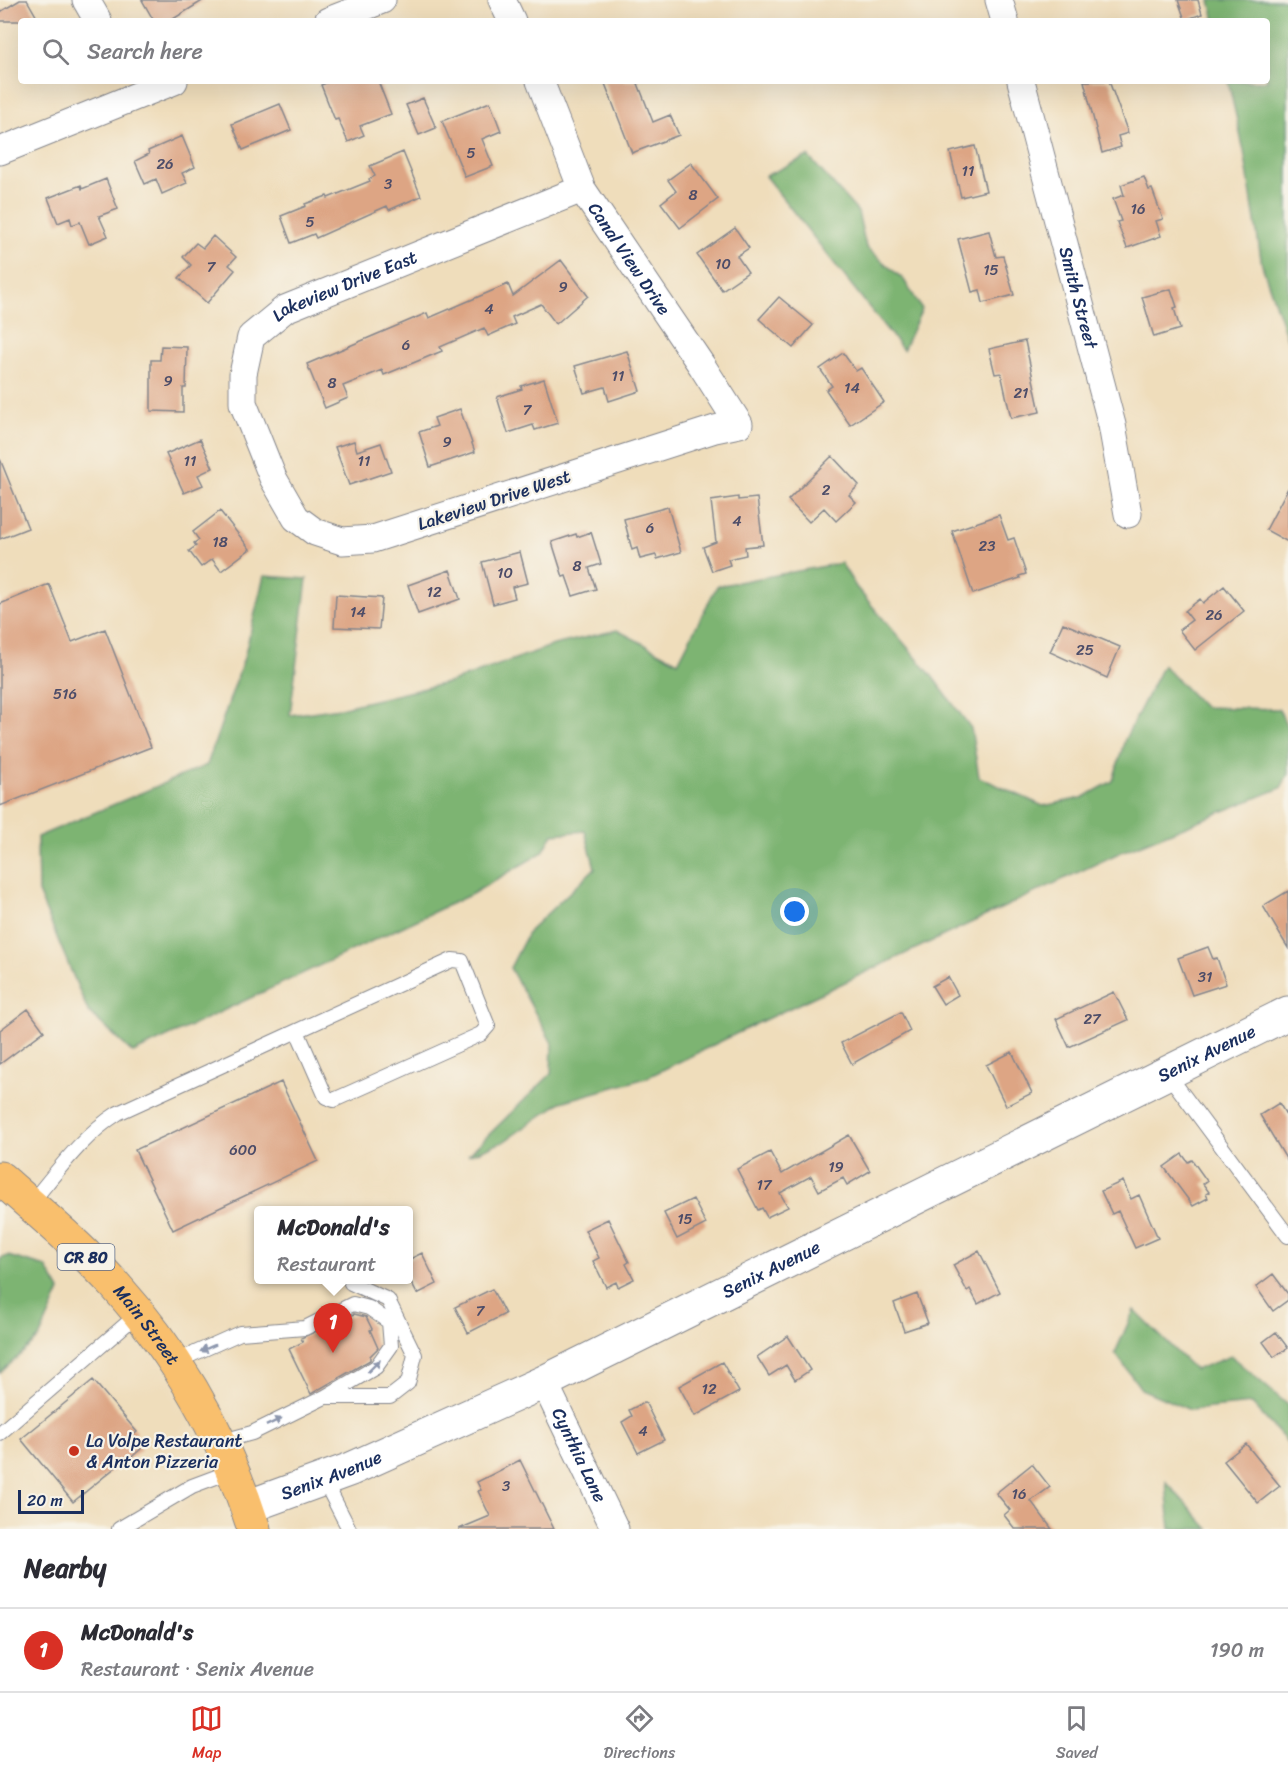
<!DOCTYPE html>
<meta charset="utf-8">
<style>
body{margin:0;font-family:Sriracha,sans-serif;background:#f7f7f7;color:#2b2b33}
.scale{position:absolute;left:18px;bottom:15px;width:66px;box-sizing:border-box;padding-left:6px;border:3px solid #1b2f5e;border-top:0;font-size:16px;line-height:21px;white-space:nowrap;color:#1b2f5e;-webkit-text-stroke:4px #f7f3e8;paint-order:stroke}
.you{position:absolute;left:795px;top:912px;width:21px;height:21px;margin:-15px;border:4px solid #fff;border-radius:50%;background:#1a73e8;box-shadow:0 0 0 9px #1a73e833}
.badge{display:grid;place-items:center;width:39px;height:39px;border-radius:50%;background:#d93025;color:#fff;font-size:20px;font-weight:700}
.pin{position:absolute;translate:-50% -50px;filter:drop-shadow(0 2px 3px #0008)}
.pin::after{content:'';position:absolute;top:32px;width:21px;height:18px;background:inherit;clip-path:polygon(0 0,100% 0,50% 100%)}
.popup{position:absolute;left:254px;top:1206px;width:159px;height:78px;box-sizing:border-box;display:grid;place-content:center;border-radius:6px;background:#fff;filter:drop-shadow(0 2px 4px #0005);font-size:20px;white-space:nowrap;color:#7c7c81}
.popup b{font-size:22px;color:#2b2b33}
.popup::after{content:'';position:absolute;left:50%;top:100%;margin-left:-12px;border:12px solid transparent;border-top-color:#fff}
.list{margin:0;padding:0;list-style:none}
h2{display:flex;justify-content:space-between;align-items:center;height:78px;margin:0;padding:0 24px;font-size:26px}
h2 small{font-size:20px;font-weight:400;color:#7c7c81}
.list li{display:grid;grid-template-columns:39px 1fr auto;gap:18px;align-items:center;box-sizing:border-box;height:84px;padding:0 24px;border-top:2px solid #e1e1e2}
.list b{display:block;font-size:22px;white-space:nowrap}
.list p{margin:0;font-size:20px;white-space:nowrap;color:#7c7c81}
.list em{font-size:20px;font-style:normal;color:#7c7c81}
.icon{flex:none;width:33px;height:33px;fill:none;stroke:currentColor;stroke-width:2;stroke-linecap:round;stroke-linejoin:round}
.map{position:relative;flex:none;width:1288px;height:1529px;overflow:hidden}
.search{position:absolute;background:#fff;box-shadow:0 6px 24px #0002;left:18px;right:18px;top:18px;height:66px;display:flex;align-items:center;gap:15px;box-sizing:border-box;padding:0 21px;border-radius:6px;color:#7c7c81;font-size:22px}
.sheet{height:162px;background:#fff}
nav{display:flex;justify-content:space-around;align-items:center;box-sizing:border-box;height:84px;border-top:2px solid #e1e1e2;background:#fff;font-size:16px;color:#7c7c81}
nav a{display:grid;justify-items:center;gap:3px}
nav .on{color:#d93025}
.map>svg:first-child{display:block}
</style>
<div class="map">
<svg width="1288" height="1529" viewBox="0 0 1288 1529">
<rect width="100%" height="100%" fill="#f7f3e8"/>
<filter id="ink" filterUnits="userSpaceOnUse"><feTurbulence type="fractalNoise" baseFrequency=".0167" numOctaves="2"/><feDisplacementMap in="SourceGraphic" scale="12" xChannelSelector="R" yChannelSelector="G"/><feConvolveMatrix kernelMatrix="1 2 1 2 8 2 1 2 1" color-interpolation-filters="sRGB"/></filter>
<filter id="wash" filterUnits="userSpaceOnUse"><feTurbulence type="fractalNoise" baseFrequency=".008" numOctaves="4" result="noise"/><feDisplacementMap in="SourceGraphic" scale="24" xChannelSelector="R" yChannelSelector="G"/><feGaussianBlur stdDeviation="1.35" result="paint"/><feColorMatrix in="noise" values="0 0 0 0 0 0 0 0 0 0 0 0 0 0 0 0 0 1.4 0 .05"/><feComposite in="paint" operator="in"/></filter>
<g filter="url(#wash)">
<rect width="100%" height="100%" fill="#efddbb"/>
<!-- forest -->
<path fill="#7db472" stroke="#4c7268" stroke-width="1.5" d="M1210,0h78v341l-26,-76 -18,-114 -16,-70h39v-60h-52z
M808,156l50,56 8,35 38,33 18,29 -19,41 -138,-174z
M841,563l15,24 76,89 39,52 8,49 64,29 39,-8 31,-17 12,-42 38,-74 41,42 75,2 9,20v45l-7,14 -162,65 -361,170 -112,55 -85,24 -58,40 -35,13 83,-81 1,-31 -42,-75 19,-37 66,-63 -10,-37 -32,3 -10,18 -71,42 -339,159 -45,-42 -50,-119 -1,-55 170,-72 37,-107 20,-82 43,3 -17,136 50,-7 111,-26 103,-37 63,-15 61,32 39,-76z
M8,1256l38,11 14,24 -21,47 -39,35v-114z
M1134,1310l61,60 36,-14 57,49v38l-36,-39 -62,6 -49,-21 -26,-36z
M1166,1482l43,47h-39z"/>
<g id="blocks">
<!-- building -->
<path fill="#dda584" d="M20,0h7l12,21h-39v-9z
M142,0h62l-34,21h-16z
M1178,0h20l4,14 -17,6z
M331,81h47l13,33 -31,12 4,9 -16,7 -10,-23 -3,1 -14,-35z
M604,81h33l16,41 17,-7 9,20 -47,18z
M1084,81h25l19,52 -10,3 3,11 -19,6z
M423,98l13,30 -17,7 -13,-30z
M490,102l11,29 -19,8 11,27 -28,11 -23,-56z
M280,104l11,26 -48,20 -11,-26z
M182,136l13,31 -13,6 5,10 -25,11 -6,-15 -11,5 -10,-23 14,-7 -1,-3z
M975,146l11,45 -25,6 -11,-45z
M403,152l18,44 -32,14 -2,-4 -71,32 -2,-4 -23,9 -10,-27 25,-10 -1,-2 22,-8 1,2 42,-17 -1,-2 6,-3 -5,-10z
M691,163l27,36 -38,29 -19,-25 15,-12 -8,-11z
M1144,177l5,13 3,-1 11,30 -7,2 5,15 -34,12 -10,-26 4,-1 -8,-22 11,-4 -3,-10z
M106,179l12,30 -19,7 9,20 -19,8 -9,-22 -8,3 -2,-7 -12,5 -10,-25 33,-13 1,4z
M735,228l14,20 -12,8 11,16 -26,18 -25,-35z
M989,231l7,26 7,-1 11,39 -31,8 -3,-13 -8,2 -14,-53z
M213,236l23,21 -7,8 6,5 -28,33 -28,-25 12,-13 -8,-8 13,-14 7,5z
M561,260l27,36 -32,28 -15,-20 -29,13 3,7 -27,12 -4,-8 -44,19 2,4 -58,24 -2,-5 -39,16 5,12 -23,10 -18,-44 120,-51 2,5 79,-34 5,12z
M1171,289l6,18 -3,1 6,21 -26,8 -12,-40z
M779,297l34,28 -20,23 -34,-29z
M1025,341l15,71 -29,6 -10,-45 -6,1 -6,-25z
M161,346l26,1 -1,41h-3v24l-32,-1v-51h9z
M627,351l13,40 -31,10 -4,-14 -21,6 -9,-27z
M843,353l13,18 5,-3 23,34 -34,23 -24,-35 6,-4 -12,-17z
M544,379l14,44 -23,7 -2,-5 -25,8 -11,-36 25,-8 -1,-3z
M460,409l15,43 -45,15 -11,-35 18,-6 -3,-8z
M200,439l13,29 -15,7 5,10 -19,8 -18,-39z
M354,441l3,10 24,-8 10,28 -42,14 -14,-38z
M832,456l27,29 -10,10 7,7 -20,19 -12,-13 -15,14 -21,-22z
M0,459l28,69 -28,11z
M1288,488v54l-22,-12z
M738,497v3l19,-2 6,47 -18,2 1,8 -18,4 2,6 -18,6 -9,-24 13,-5 -5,-41z
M668,507l13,45 -24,7 -1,-4 -16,4 -3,-11 -5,2 -8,-31z
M220,511l30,38 -29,22 -9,-12 -11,8 -12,-16 7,-5 -2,-3 5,-3 -6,-8z
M999,515l9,25 6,-2 12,36 -7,2 1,2 -47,16 -21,-63z
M591,532l10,32 -12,4 7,21 -23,7 -7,-20 -3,1 -11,-35 24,-8 1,3z
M520,552l8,31 -16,4 3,11 -22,6 -11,-42z
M450,570l10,29 -42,15 -10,-29z
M49,584l23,58 33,-13 46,118 -151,59v-202z
M1224,586l20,25 -49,39 -16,-20 13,-10 -7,-9 15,-12 3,4z
M336,595l46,3 -3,31 -45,-2z
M1063,623l57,24 -13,31 -57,-26z
M1288,891v57l-25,-42z
M1208,947l5,12 4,-1 9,26 -34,11 -14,-37z
M948,977l10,18 -15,9 -11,-18z
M1114,992l14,28 -59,27 -13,-28z
M28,1009l16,22 -44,33v-34z
M901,1012l9,19 -58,33 -11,-21z
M1012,1052l20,41 -26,13 -20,-41z
M281,1082l37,79 -145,69 -38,-80z
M1279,1103l9,15v44l-28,-47z
M849,1135l21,36 -23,14 -4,-7 -24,13 -8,-15 -31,17 8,14 -21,10 -5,-9 -4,2 -21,-41 33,-17 12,22z
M1182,1154l6,8 4,-2 15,21 -4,3 6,8 -3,2 2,4 -15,8 -29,-39z
M1123,1181l8,18 8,-4 19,43 -23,10 -17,-37 -6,3 -11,-23z
M693,1199l13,25 -29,15 -13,-26z
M608,1219l21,43 -3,2 8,15 -16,8 -2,-5 -10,5 -13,-26 6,-3 -14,-28z
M979,1251l21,41 -22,12 -8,-15 -3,2 -14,-26z
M422,1253l15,31 -20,10 -9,-18v-16z
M1273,1274l15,20v6l-15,11 -17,-24z
M492,1289l13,25 -37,19 -13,-26z
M917,1294l11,29 -24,8 -10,-28z
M354,1314l12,3 6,12 -2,1 8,18 -8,8v4l-59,34 -22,-45 14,-7 -2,-4z
M1276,1332l12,16 -14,9 -11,-15z
M788,1336l22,34 -15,10 -9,-15 -17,11 -12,-19z
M722,1362l17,30 -44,24 -16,-30z
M93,1380l44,52 -6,5 10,12 -13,11 -1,-2 -54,44 -52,-63z
M645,1402l19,38 -26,13 -16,-31 10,-6 -3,-6z
M1246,1444l34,42 -22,17 -34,-42z
M520,1460l34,69h-95l31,-13 -12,-25 3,-1 -4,-8z
M1032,1464l18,23 -19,14 21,28h-37l-11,-14 6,-5 -14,-17z"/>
</g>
</g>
<g filter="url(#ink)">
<use href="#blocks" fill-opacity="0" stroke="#85868c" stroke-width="1.5"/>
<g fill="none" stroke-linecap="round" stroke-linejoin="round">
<defs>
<path id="service" d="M1167,1073l121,163
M30,1204c26,-31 53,-69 88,-91l334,-153 10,1 26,65 -7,8 -147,66 -8,-3 -29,-66
M175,1362l65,-29 65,-5 48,-24 16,4 20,14 2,24 -15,21 -51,30
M0,1433l139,-120
M219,1442l33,-9 73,-36h65l18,-14 7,-28 -27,-55 -37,-17
M324,1480l25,49
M119,1529l73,-43 40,-15"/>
<g id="minor">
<path d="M86,0l12,21"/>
<path d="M502,0l10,21"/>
<path d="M999,0l6,21"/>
<path d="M328,21l54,-21"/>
<path id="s1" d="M540,81l42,108 120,177 37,58 -24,5 -342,110 -31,2 -27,-9 -19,-14 -23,-40 -30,-75v-29l8,-37 34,-28 297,-120"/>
<path id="s2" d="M1021,81l91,344 16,89"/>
<path d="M0,151l174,-70"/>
<path id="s3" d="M544,1382l71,147"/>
</g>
<g id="tertiary">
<path id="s4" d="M247,1507l104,-38 193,-87 744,-369"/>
</g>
<g id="primary">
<path id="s5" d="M0,1178c39,34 79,68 114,106 64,71 111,154 140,245"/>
</g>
</defs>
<!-- service casing -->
<use href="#service" stroke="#85868c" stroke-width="16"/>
<!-- minor casing -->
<use href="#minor" stroke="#85868c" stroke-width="29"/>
<!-- tertiary casing -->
<use href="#tertiary" stroke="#85868c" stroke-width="35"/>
<!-- primary casing -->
<use href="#primary" stroke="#85868c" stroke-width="35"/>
<!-- service -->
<use href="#service" stroke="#fff" stroke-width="14"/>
<!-- minor -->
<use href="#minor" stroke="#fff" stroke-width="27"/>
<!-- tertiary -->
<use href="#tertiary" stroke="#fff" stroke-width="33"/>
<!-- primary -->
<use href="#primary" stroke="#f9bf6d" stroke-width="33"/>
</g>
<!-- one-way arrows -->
<defs><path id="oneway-solid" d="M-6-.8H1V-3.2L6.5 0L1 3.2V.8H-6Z" transform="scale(1.5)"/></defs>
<g fill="#8d97ae">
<use href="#oneway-solid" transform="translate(208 1348) rotate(156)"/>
<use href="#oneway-solid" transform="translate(374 1366) rotate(-44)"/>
<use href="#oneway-solid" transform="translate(274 1422) rotate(-26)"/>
</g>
</g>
<!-- markers -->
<circle fill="#c8321e" stroke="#f7f3e8" stroke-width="2" cx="74" cy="1451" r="6"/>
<g text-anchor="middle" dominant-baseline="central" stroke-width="4.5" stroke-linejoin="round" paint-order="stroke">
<!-- number labels -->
<g font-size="15" fill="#4c4c68">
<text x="471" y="153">5</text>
<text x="165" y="164">26</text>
<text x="968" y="171">11</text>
<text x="388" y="184">3</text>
<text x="693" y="195">8</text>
<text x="1138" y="209">16</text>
<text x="310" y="222">5</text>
<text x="723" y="264">10</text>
<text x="211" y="267">7</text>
<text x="991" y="270">15</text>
<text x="563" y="287">9</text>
<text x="489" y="309">4</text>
<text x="406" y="345">6</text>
<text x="618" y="376">11</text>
<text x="168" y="381">9</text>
<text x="332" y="383">8</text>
<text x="852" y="388">14</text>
<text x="1021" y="393">21</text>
<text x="527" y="410">7</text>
<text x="447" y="442">9</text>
<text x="190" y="461">11</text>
<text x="364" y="461">11</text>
<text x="826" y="490">2</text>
<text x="737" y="521">4</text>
<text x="650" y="528">6</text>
<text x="220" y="542">18</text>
<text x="987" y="546">23</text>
<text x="577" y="566">8</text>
<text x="505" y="573">10</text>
<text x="434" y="592">12</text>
<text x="358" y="612">14</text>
<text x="1214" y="615">26</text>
<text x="1085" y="650">25</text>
<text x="65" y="694">516</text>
<text x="1205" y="977">31</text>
<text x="1092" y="1019">27</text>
<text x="243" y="1150">600</text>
<text x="836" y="1167">19</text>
<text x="764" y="1185">17</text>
<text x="685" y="1219">15</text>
<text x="480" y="1311">7</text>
<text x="709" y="1389">12</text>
<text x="643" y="1431">4</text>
<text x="506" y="1486">3</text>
<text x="1019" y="1494">16</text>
</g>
<!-- shield labels -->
<rect fill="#f7f3e8" stroke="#5d6a87" stroke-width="1.5" x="57.5" y="1244" width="57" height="26" rx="4.5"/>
<g font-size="16" font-weight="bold" fill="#1b2f5e">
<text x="86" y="1257">CR 80</text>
</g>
<!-- street labels -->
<g font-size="18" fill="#1b2f5e" stroke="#f7f3e8">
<text stroke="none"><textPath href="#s1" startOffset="200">Canal View Drive</textPath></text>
<text stroke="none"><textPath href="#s1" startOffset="1167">Lakeview Drive East</textPath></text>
<text stroke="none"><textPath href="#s2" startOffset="224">Smith Street</textPath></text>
<text transform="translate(494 500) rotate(-18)">Lakeview Drive West</text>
<text stroke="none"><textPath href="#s4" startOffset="1062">Senix Avenue</textPath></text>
<text stroke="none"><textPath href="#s4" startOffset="576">Senix Avenue</textPath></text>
<text stroke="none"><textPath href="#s5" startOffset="208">Main Street</textPath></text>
<text stroke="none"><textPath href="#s3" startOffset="81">Cynthia Lane</textPath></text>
<text stroke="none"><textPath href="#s4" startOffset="90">Senix Avenue</textPath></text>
</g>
<!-- poi labels -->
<g font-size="18" fill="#1b2f5e" stroke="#f7f3e8" text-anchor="start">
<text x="86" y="1441">La Volpe Restaurant<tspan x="86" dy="21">&amp; Anton Pizzeria</tspan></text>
</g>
</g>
</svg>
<div class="scale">20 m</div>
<div class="you"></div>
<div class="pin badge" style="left:333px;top:1353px">1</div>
<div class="popup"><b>McDonald's</b>Restaurant</div>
<div class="search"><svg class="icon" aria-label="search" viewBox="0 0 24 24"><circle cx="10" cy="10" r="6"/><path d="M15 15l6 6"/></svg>Search here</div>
</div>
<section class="sheet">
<h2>Nearby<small></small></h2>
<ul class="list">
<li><span class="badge">1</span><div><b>McDonald's</b><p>Restaurant · Senix Avenue</p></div><em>190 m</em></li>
</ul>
</section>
<nav>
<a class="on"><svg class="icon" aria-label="map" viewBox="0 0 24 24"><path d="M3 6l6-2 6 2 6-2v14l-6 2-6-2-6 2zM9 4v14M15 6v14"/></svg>Map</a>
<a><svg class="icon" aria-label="directions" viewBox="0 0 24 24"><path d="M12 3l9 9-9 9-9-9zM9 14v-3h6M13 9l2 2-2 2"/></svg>Directions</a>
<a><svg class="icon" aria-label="saved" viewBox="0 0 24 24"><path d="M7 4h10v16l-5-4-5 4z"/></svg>Saved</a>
</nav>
